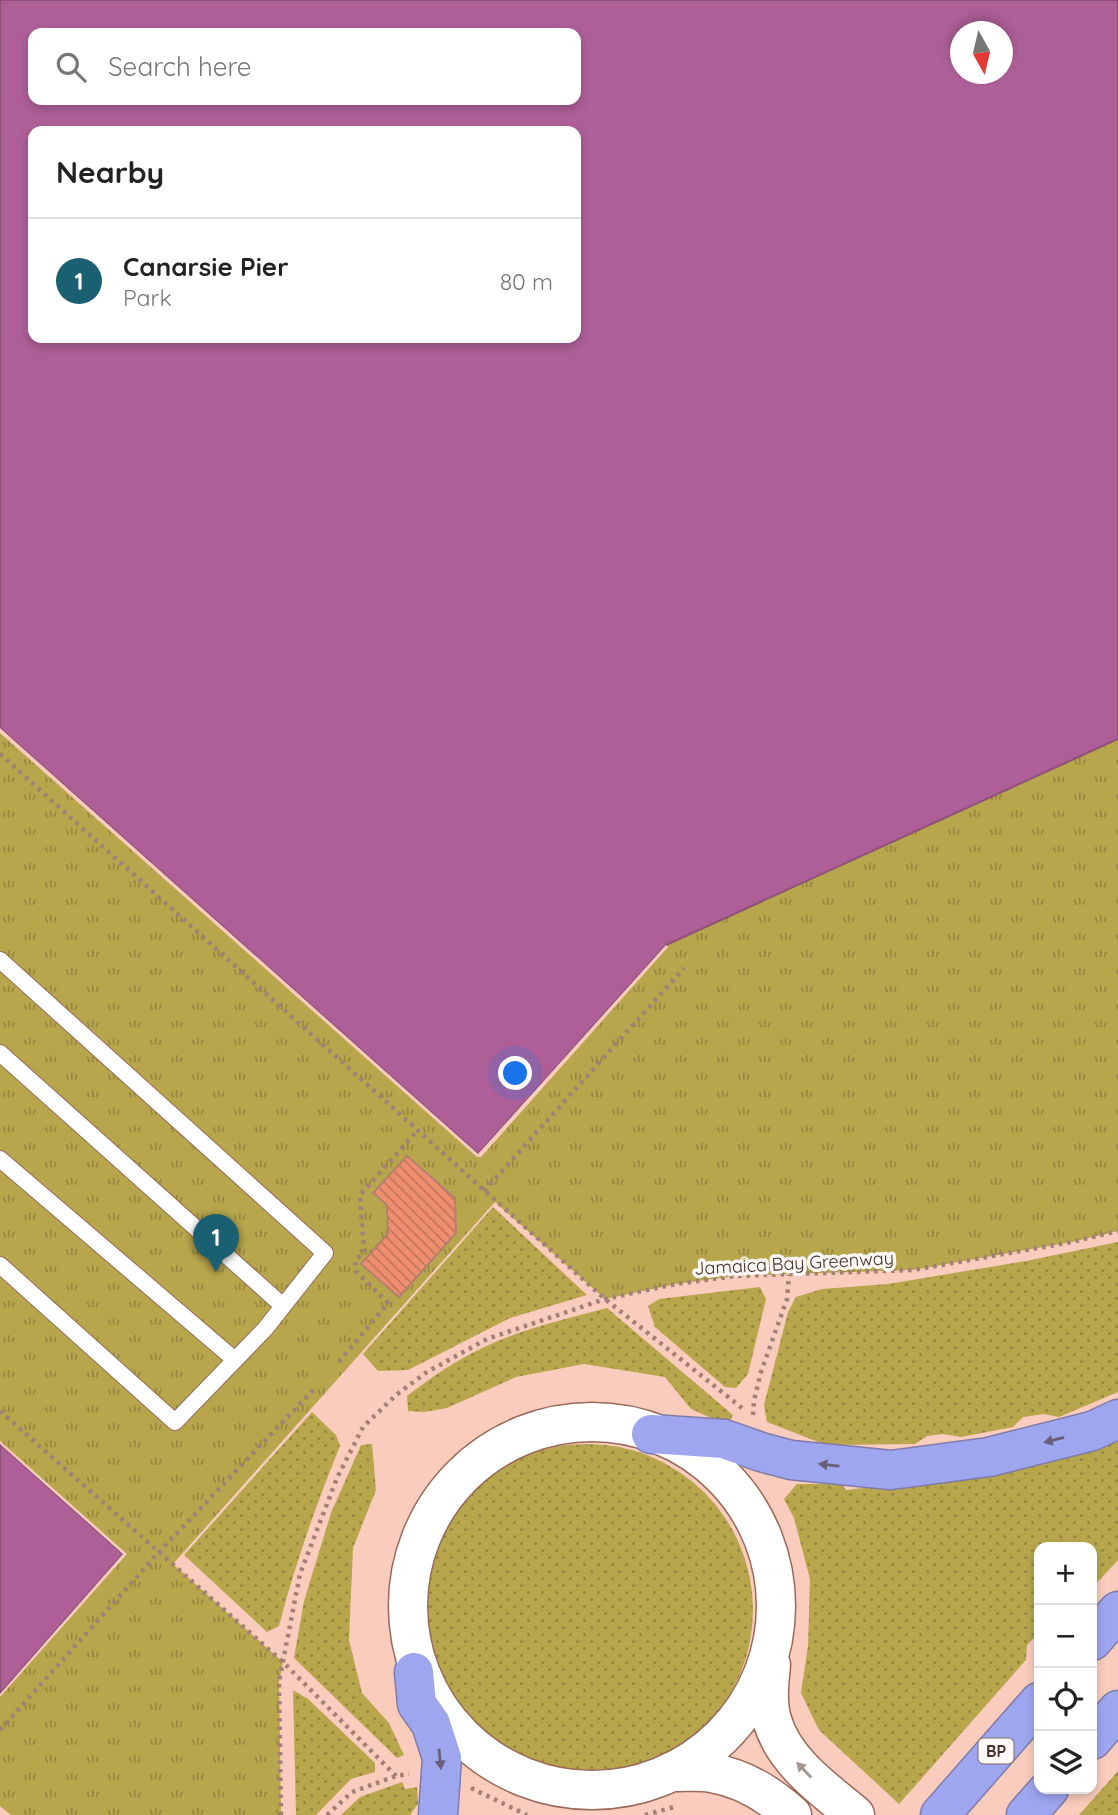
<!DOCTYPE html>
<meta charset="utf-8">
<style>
body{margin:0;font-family:Quicksand,sans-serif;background:#f6f6f6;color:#222}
.controls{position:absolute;right:21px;bottom:21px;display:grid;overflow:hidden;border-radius:14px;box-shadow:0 4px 10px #0003}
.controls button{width:63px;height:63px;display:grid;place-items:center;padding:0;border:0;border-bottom:2px solid #e0e0e0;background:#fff;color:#222;font:35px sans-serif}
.compass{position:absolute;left:950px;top:21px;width:63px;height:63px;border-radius:50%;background:#fff;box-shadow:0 4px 10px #0003;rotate:172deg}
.you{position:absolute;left:516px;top:1074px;width:24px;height:24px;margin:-18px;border:5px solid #fff;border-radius:50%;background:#1a73e8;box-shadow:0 0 0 10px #1a73e833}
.badge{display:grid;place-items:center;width:46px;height:46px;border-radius:50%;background:#1b6072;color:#fff;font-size:23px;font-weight:700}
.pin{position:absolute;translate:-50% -58px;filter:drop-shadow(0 2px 4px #0008)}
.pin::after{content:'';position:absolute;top:37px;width:24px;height:21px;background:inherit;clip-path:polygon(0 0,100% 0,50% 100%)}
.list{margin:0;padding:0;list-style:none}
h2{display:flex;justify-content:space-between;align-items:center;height:91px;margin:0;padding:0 28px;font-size:30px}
h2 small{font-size:23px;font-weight:400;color:#767676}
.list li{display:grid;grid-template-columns:46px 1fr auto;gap:21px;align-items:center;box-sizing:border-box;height:126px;padding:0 28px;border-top:2px solid #e0e0e0}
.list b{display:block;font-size:26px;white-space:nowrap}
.list p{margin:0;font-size:23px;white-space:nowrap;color:#767676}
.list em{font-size:23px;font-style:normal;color:#767676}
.icon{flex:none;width:38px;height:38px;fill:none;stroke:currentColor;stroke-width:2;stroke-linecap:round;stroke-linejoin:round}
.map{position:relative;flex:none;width:1118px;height:1815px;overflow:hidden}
.search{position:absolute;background:#fff;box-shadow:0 4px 10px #0003;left:28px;top:28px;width:553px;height:77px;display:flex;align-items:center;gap:18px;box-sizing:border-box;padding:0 24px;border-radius:14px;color:#767676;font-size:26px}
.panel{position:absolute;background:#fff;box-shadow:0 4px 10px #0003;left:28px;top:126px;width:553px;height:217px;border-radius:14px}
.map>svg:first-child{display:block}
</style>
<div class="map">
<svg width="1118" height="1815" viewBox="0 0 1118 1815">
<defs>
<pattern id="grass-dots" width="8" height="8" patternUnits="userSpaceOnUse" patternTransform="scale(1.75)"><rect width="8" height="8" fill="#b7a64c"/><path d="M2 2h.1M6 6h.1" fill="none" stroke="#97883f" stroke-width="1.8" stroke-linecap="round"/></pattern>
<pattern id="park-tufts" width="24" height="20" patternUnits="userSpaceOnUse" patternTransform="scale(1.75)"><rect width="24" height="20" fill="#b7a64c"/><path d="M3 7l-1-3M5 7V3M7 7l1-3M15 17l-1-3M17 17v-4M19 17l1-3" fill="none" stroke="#97883f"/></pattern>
<pattern id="building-back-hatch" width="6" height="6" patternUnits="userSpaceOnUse" patternTransform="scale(1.75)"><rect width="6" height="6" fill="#ef8f6f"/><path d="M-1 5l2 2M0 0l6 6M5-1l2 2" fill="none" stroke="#c3755b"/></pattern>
</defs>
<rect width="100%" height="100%" fill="#f9ccbd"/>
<!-- grass -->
<path fill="url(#grass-dots)" d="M493,1207l94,88 -77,23 -102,52 -30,1 -15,-17z
M1118,1242v150l-59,25 -15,-3 -21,3 -10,10 -52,10 -18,-3 -16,2 -12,8 -89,1 -59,-23 -3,-17 24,-93 8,-15 26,-8 66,-5 138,-23z
M760,1287l6,12 -18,75 -12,14 -11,-1 -70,-60 -7,-21 11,-7z
M607,1308l126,107 -6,10 -36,-16 -26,-32 -81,-13 -68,13 -69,31 -23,4 -16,-1 -1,-15c21,-16 42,-31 65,-43 42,-22 89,-33 135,-45z
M312,1412l24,23 4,11c-24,59 -45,118 -61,180l-12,6 -83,-77z
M1118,1436v124l-26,28v-41h-53v86l-12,12 -1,15 -127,144 -80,-74 -18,-37 7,-47 2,-67 -16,-61 -10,-19 13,-15h44l5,6 63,-7z
M421 1610a166 166 0 1 1 332 0a166 166 0 1 1-332 0Z
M372,1444l4,46 -23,58 -4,92 13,53 27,30 15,32 -7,3 -103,-100 10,-57 27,-88 30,-68z
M293,1690l15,9 67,64v9l-24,7 -35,36h-20z
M1118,1771v44h-39z
M402,1782l3,7 12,-2 1,17 -8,11h-69l19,-18z"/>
<!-- park -->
<path fill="url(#park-tufts)" d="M0,728l478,426 188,-209 452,-206v492l-46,11 -159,28 -177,6 -60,8 -71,15 -110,-97 -322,362 110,98 -4,20 2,133h-270l-11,-9v-112l123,-140 -123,-110z"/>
<!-- water -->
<path fill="#ae5f98" stroke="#8e5176" stroke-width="2" fill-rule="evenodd" d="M0,0h1118v739l-452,206 -188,209 -478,-426zM960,32h42v42h-42zM33,33h543v67h-543zM33,131h543v207h-543z
M0,1444l123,110 -123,140z"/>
<!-- pier -->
<path fill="#f9ccbd" d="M0,728l478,426 188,-209 2,2 -187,210h-4l-477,-424z
M0,1441l127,113 -127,143v-3l123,-140 -123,-110z"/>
<!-- building -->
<path fill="url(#building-back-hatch)" stroke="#b4806f" stroke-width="2" d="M407,1156l48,42 1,35 -57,64 -38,-33 27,-30 -1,-29 -14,-12z"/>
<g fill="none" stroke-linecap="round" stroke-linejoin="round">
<defs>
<path id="lane" d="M0,960l325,293 -60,76 -90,93 -175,-157
M0,1053l283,253
M0,1159l235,201"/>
<path id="secondary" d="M408 1606a184 184 0 1 1 368 0a184 184 0 1 1-368 0Z
M771,1665c-2,19 -4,37 1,55 12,42 52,69 83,95
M678,1772c11,0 23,-1 34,1 30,5 58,22 80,42"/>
<path id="highway" d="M651,1434l73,5 37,13 30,8 100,10 98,-13 103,-26 26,-12
M1092,1641l26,-30
M414,1672l3,32 14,20 11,34 -4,57
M1092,1740l26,-30
M940,1815l99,-113
M1026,1815l23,-26"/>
</defs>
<!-- lane casing -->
<use href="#lane" stroke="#9c6959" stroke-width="18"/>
<!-- secondary casing -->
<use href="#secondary" stroke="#9c6959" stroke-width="41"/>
<!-- highway casing -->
<use href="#highway" stroke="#7f7caa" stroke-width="41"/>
<!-- path -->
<path stroke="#a28075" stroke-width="4.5" stroke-dasharray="3.5 5" stroke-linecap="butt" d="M0,754l605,545 137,109
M484,1191l200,-223
M339,1362l49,-59 -32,-32 -1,-10 9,-9 -4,-57 57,-64
M0,1411l283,251 113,114
M753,1415l1,-15 7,-28 26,-73 2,-24
M0,1730l159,-178 156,-164
M471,1788l56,27
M281,1815l-2,-133 21,-108 37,-96 26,-51 33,-32 31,-23 60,-33 118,-40 71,-15 60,-8 177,-6 159,-28 46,-11
M327,1815l25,-23 44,-16 13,-2
M645,1815l29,-8"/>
<!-- lane -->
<use href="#lane" stroke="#fff" stroke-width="16"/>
<!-- secondary -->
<use href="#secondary" stroke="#fff" stroke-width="38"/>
<!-- highway -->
<use href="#highway" stroke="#9ea6f0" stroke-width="38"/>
</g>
<!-- one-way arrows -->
<defs><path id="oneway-solid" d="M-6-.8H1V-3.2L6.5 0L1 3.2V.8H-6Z" transform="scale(1.75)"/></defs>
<g fill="#695f78">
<use href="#oneway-solid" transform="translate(1054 1440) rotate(166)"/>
<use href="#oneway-solid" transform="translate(829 1465) rotate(-174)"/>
<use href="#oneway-solid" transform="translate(440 1759) rotate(84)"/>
</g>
<use fill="#a29794" href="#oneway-solid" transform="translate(804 1770) rotate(-134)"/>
<g text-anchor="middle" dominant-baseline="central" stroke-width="7" stroke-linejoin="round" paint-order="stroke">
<!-- shield labels -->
<rect fill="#fdf7f5" stroke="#7c6b66" stroke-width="2" x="978.5" y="1738.5" width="35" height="25" rx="5"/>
<g font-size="16" font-weight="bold" fill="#452f28">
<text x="996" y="1751">BP</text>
</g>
<!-- street labels -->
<g font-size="18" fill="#452f28" stroke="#fdf7f5">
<text transform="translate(794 1263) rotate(-3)">Jamaica Bay Greenway</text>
</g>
</g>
</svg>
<div class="controls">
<button>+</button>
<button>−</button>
<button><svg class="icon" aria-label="locate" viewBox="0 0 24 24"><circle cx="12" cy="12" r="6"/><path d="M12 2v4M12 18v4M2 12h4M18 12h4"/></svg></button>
<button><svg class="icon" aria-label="layers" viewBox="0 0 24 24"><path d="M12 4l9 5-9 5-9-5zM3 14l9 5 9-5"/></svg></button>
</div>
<svg class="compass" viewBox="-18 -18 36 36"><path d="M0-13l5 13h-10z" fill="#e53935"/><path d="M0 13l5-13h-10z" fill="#767676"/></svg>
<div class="you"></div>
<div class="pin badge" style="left:216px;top:1272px">1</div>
<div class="search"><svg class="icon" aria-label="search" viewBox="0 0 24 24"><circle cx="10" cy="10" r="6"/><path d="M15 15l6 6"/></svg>Search here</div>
<section class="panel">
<h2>Nearby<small></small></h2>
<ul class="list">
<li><span class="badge">1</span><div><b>Canarsie Pier</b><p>Park</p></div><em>80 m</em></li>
</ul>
</section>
</div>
